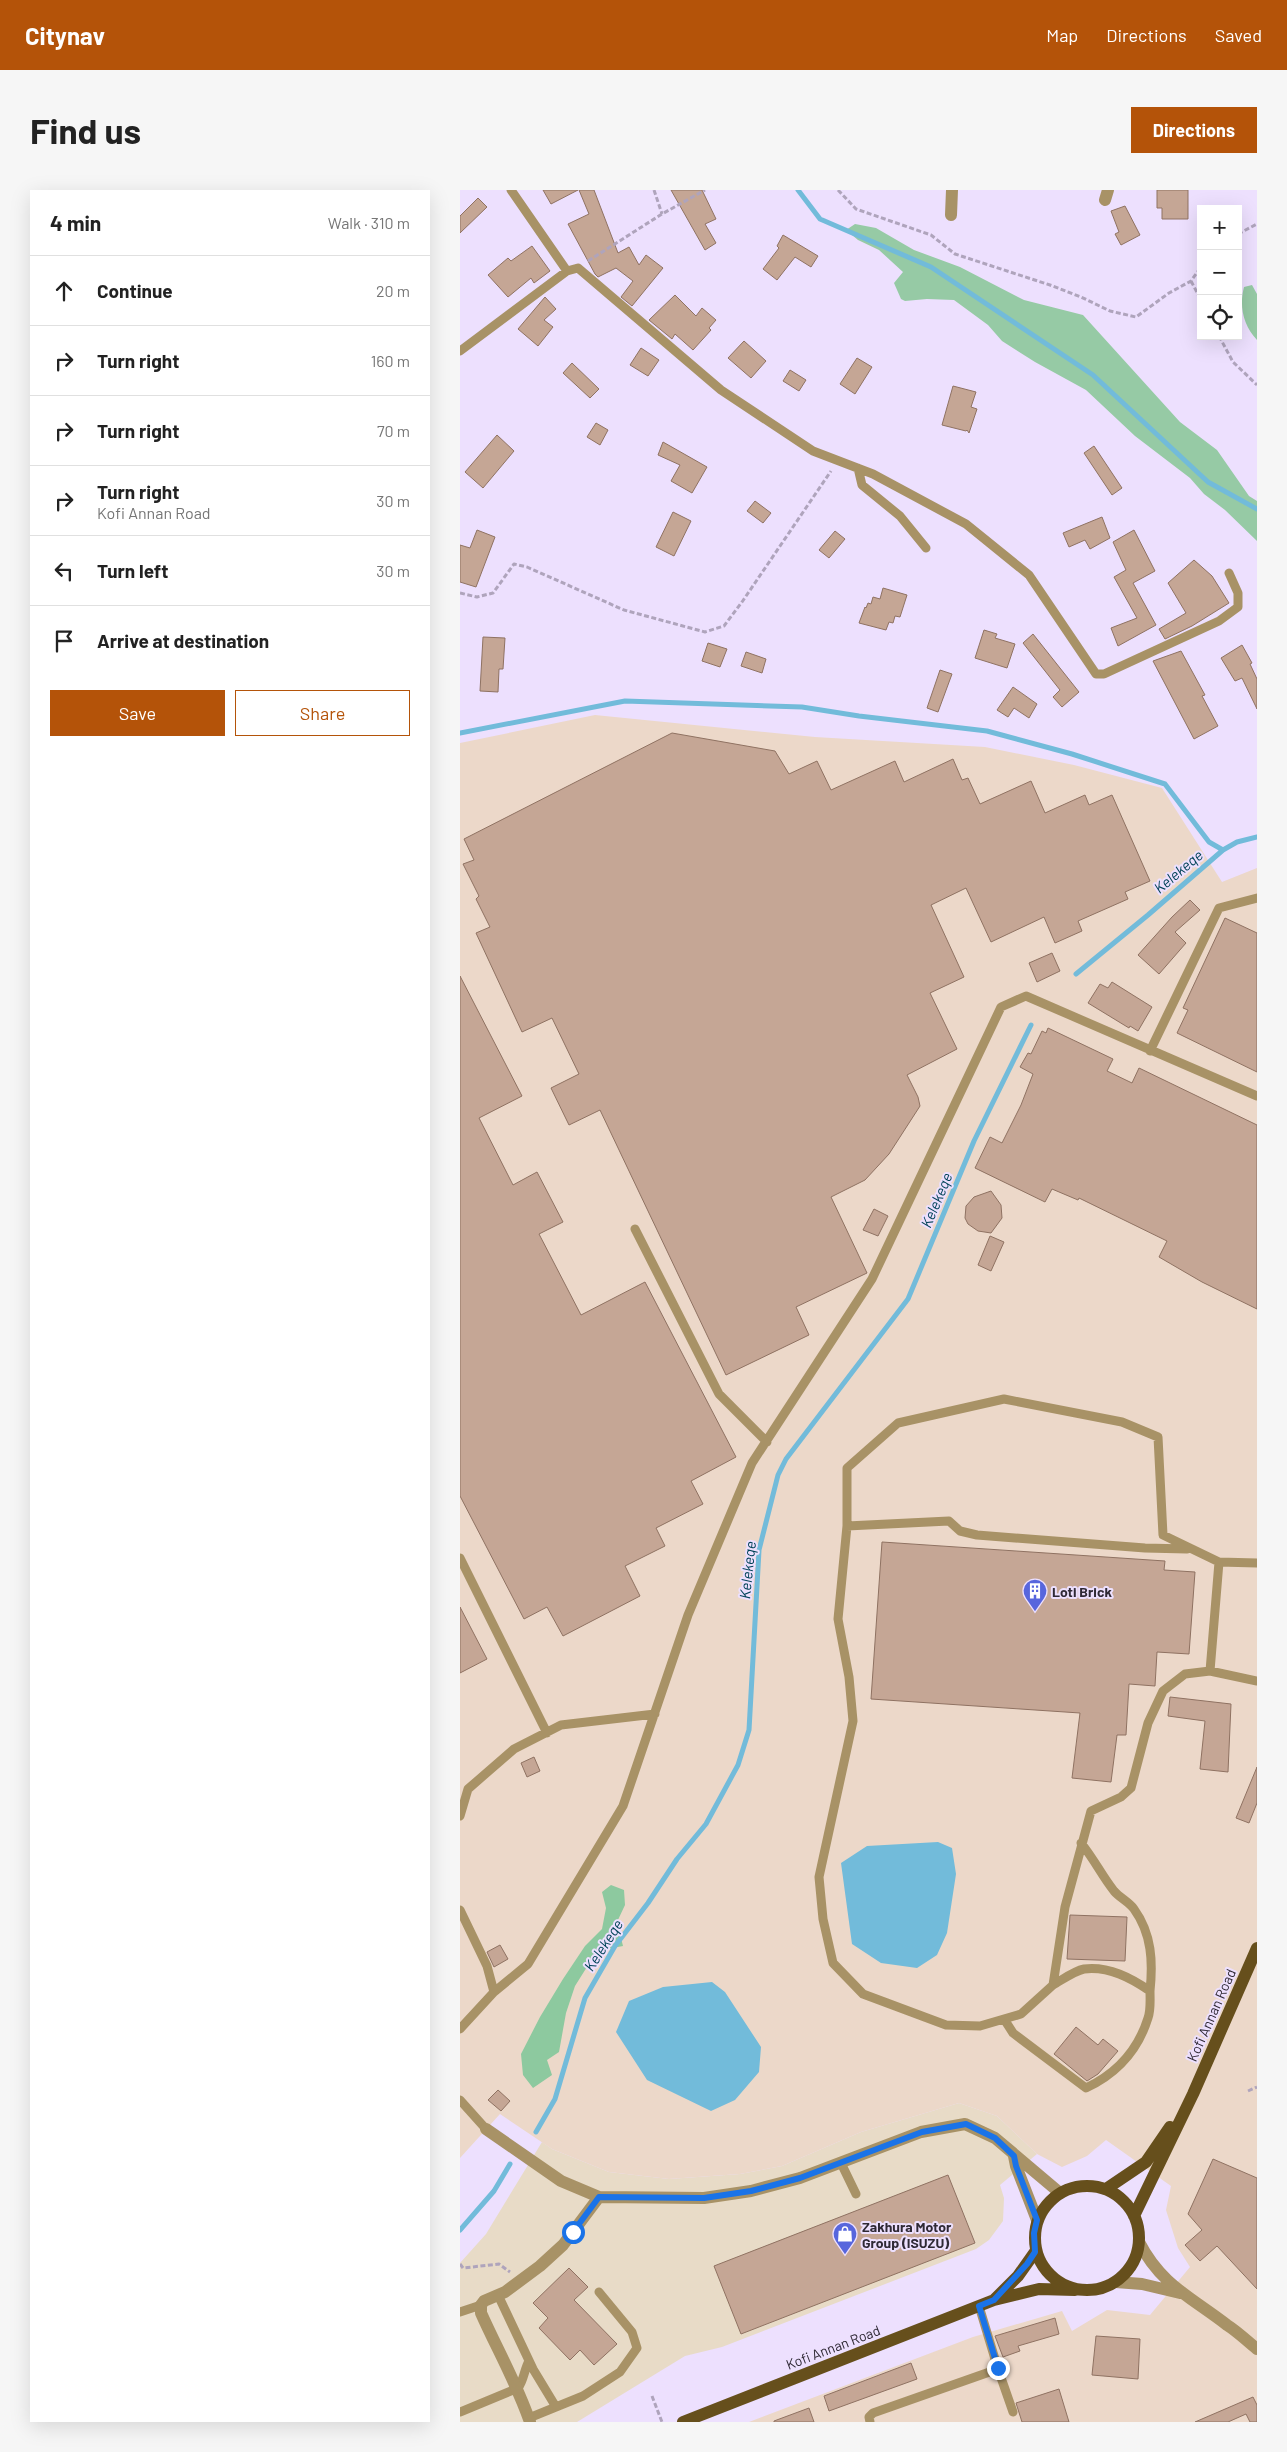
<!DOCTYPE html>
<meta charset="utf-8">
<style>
body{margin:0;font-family:Barlow,sans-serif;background:#f6f6f6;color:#222}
.controls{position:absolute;right:15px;top:15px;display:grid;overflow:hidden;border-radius:0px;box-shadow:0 5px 20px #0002}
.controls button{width:45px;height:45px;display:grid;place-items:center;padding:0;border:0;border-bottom:1px solid #e0e0e0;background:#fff;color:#222;font:25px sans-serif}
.stop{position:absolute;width:15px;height:15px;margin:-11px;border:4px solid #1a73e8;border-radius:50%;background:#fff}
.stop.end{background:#1a73e8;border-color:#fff;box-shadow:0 1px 5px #0008}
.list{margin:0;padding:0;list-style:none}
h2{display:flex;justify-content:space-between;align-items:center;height:65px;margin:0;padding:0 20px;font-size:21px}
h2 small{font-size:16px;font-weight:400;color:#767676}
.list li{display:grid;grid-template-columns:32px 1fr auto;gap:15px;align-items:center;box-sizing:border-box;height:70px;padding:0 20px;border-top:1px solid #e0e0e0}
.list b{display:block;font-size:19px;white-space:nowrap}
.list p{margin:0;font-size:16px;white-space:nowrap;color:#767676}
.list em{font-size:16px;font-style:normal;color:#767676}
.actions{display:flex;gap:10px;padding:15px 20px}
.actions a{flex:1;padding:11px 0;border:1px solid #b45309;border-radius:0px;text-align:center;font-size:18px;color:#b45309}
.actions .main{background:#b45309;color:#fff}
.icon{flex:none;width:28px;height:28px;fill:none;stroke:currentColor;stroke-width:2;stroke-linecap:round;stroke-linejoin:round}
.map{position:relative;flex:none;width:797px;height:2232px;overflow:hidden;border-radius:0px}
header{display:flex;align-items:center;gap:30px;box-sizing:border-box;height:70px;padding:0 25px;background:#b45309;color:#fff}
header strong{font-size:24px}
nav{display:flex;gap:28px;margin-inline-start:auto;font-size:18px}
.intro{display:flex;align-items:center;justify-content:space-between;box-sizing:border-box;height:120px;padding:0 30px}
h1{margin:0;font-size:35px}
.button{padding:12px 22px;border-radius:0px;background:#b45309;color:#fff;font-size:18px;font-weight:700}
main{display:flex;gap:30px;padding:0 30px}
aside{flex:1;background:#fff;border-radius:0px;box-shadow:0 5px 20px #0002}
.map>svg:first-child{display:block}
</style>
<header>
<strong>Citynav</strong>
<nav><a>Map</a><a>Directions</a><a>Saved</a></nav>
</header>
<div class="intro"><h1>Find us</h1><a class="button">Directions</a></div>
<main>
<aside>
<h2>4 min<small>Walk · 310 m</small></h2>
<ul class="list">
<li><svg class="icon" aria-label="ahead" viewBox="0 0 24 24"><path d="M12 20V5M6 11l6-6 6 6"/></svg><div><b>Continue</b></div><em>20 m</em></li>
<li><svg class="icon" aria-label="right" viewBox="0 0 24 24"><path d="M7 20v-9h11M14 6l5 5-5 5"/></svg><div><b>Turn right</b></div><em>160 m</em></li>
<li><svg class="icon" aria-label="right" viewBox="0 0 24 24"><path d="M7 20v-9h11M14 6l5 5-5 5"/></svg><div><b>Turn right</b></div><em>70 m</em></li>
<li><svg class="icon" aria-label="right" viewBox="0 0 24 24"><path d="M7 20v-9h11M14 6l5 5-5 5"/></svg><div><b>Turn right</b><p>Kofi Annan Road</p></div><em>30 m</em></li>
<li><svg class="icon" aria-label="left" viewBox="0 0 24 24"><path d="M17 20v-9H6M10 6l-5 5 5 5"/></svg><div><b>Turn left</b></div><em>30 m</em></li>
<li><svg class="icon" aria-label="arrive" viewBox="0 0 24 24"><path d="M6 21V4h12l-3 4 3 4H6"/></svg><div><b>Arrive at destination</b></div></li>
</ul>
<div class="actions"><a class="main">Save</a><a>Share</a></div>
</aside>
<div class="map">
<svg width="797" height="2232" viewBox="0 0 797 2232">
<rect width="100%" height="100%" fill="#ede0fe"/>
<!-- commercial -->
<path fill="#e8dbc7" d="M499,1913l38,13 40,38 -37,31 4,13 -1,23 -14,19 -13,9 -254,98 -37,9 -108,66h-117v-159l26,-29 56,-92 10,7 57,23 60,7 71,-5 42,-8 79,-34z"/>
<!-- industrial -->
<path fill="#ecd8c9" d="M135,525l220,22 170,10 89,18 88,23 60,94 35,-14v1554h-508l224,-85 89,-26 10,20 35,-21 43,5 40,-48 -12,-19 -12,-38 5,-24 -65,-46 -19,16 -25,11 -25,-13 -40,-38 -38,-13 -98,29 -79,34 -42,8 -71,5 -60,-7 -57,-23 -52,-35 -40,44v-1415z"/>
<!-- green -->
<path fill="#96caa5" d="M395,34l21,4 38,22 46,17 64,33 59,15 97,107 37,28 32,46 8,5v40l-32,-31 -21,-16 -14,-16 -55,-42 -49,-46 -51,-28 -33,-21 -14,-16 -34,-25 -27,-1 -22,2 -4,-2 -7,-16 9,-11 -24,-22 -21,-10 -12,-10z
M792,95l5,9v46c-14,-15 -18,-34 -13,-53z"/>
<!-- forest -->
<path fill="#8dc99f" d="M151,1695l13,5 1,15 -8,17 6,24 -26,5 -22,35 -9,27 -7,39 -12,8 5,15 -19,13 -10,-13 -2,-21 19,-37 23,-38 22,-33 17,-17 4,-21 -4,-16z"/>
<!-- water -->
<path fill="#72bbda" d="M478,1652l14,6 4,26 -9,59 -10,22 -20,13 -36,-5 -29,-19 -11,-81 26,-17z
M252,1792l13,10 36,55 -2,25 -24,28 -24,11 -64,-31 -31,-48 13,-31 34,-14z"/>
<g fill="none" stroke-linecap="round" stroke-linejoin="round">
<!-- stream -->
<path stroke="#72bbda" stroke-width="5" d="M338,0l22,29 111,48 162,108 115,107 49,27
M0,543l165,-32 177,6 57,9 128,15 85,23 93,30 44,58 14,8
M616,784l72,-59 75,-65 14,-8 20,-5
M76,1942l19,-33 30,-101 30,-52 33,-43 29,-44 29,-35 32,-59 11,-35 10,-180 19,-75 8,-16 122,-160 66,-158 57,-116
M0,2040l34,-39 16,-27"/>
</g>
<!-- building -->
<path fill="#c5a695" stroke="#8f7262" d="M83,0h35l-27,14z
M119,0h15l24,63 11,-6 10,18 7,-10 17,13 -31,38 -11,-9 12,-16 -17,-13 -18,9 -3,-3 -27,-50 21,-10z
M211,0h31l14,29 -11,5 11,19 -11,7z
M697,0h31v29h-26v-11h-5z
M18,8l9,9 -27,26v-17z
M665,16l15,29 -19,10 -6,-11 4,-2 -8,-21z
M323,45l35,21 -7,11 -16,-10 -18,23 -14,-11 16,-21 -2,-2z
M72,56l18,25 -16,12 -3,-5 -23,19 -20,-22 20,-17 3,3z
M215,105l21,21 6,-8 14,12 -7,8 2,2 -18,20 -18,-16 -3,5 -23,-19z
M85,107l11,12 -12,11 9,7 -15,19 -20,-17z
M284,151l22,20 -15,17 -23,-20z
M181,158l18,12 -11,16 -18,-11z
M397,168l15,9 -17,27 -15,-10z
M112,173l27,26 -9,9 -27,-25z
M330,180l16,10 -7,11 -16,-10z
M493,196l23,6 -5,15 6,2 -8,24 -2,-3 -1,1 -24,-6z
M136,233l12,7 -8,15 -13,-8z
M37,245l17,16 -31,37 -18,-16z
M203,252l44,25 -15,26 -21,-12 9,-16 -22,-10z
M634,256l28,42 -10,7 -28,-42z
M295,311l16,12 -8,10 -16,-12z
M213,322l18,9 -17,35 -18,-9z
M642,327l8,21 -20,11 -5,-9 -16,7 -6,-14z
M17,340l18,7 -19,50 -16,-5v-37l10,3z
M674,340l21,41 -22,12 23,42 -38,21 -7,-18 26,-10 -23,-41 12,-7 -13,-28z
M375,341l10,8 -16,19 -10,-8z
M734,370l18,16 17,27 -37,23 -27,13 -6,-10 27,-16 -18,-30z
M423,398l24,7 -7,22 -5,-1 -2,7 -4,-1 -3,8 -27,-7 6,-16 1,1 2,-5 3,1 2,-7 7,2z
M524,440l13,4 -2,4 20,6 -8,24 -32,-10z
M573,444l46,58 -17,15 -9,-10 7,-7 -37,-47z
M23,447l22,1 -2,31h-4l-1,23 -18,-1z
M248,453l19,6 -7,18 -18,-6z
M782,455l10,18 -2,1 7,15v30l-15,-31 -7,3 -14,-23z
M721,461l24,44 -3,1 16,30 -24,13 -41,-78z
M286,462l20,7 -4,14 -21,-7z
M480,480l12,4 -14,38 -11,-4z
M553,497l24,17 -8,14 -15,-10 -6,9 -11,-7z
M212,543l103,18 14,23 28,-13 14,29 64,-29 9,21 49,-23 9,21 6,-2 12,26 51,-23 14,32 40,-18 4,10 23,-10 38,86 -25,11 3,7 -50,22 4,10 -27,12 -11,-26 -53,25 -25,-54 -35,17 33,72 -34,16 27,56 -50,26 11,22 2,9 -31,48 -24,26 -34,17 36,76 -71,34 13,28 -83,40 -126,-265 -31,15 -18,-37 28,-14 -27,-56 -30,14 -46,-99 14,-6 -14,-28 3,-3 -16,-32 11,-4 -10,-21z
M730,710l10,10 -25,22 11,11 -27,31 -21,-19 34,-38z
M765,728l32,15v139l-80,-39 11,-23 -5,-2z
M592,763l8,18 -23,11 -8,-19z
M0,786l62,120 -43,22 34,67 24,-13 26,50 -24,12 42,81 64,-33 91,175 -45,24 12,23 -47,24 9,18 -40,20 15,30 -77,40 -16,-29 -23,12 -64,-123z
M652,792l40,25 -14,24 -8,-5 -1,2 -41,-25 12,-19 8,4z
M588,838l65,31 -6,12 25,12 7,-15 118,57v184l-55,-27 -43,-25 8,-16 -88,-43 -1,2 -26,-11 -7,13 -70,-34 15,-31 12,6 19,-38 12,-31 -13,-7 8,-14 3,1 11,-23 4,2z
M531,1001l10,14 1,13 -11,15 -13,-2 -10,-7 -3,-6 1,-12 8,-9z
M414,1019l14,7 -10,20 -15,-6z
M530,1046l14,6 -13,29 -13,-6z
M422,1352l283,19 -1,9 31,2 -6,82 -32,-2 -2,34 -26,-2 -3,51h-9l-6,47 -39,-4 8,-65 -209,-14z
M0,1417l27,52 -27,14z
M710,1507l61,7 -3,68 -28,-3 5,-48 -37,-5z
M74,1567l6,14 -13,6 -6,-14z
M797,1577v36l-8,20 -13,-5z
M610,1725l57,2 -2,44 -58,-2z
M40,1755l8,14 -14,8 -7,-15z
M616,1837l22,18 5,-6 15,12 -20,23 -11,7 -33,-27z
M38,1900l12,11 -9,10 -13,-11z
M753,1969l44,19v111l-40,-43 -17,15 -15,-16 17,-15 -14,-16z
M488,1985l27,68 -234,91 -27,-68z
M109,2078l19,19 -14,13 43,44 -23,21 -14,-15 -10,10 -31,-32 9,-10 -15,-15z
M595,2128l4,16 -41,12 2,5 -17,6 -8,-21z
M636,2146l44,3 -2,40 -46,-4z
M451,2173l6,16 -88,32 -5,-15z
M599,2199l10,33h-47l-6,-19z
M793,2207l4,8v17h-7l-4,-8 -18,8h-33z
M349,2218l5,14h-40v-1z"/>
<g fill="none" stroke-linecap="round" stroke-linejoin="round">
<!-- path -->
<path stroke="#afa4bc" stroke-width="3" stroke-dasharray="5 2.5" stroke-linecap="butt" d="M194,0l8,24
M378,0l18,19 75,26 24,19 95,31 31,12 29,14 26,6 33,-24 22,-12 10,-14
M778,44l19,-10
M128,71l74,-47 43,-24
M731,91l10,19
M759,146l14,26 24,23
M0,403l17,4 16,-4 21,-29 13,3 97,43 81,22 19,-6 18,-24 89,-131
M788,1901l9,-4
M0,2074l3,4 36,-4 11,8
M192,2206l10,26"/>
<!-- lane -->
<path stroke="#a89266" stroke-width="9" d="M51,0l56,81
M0,161l107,-80 11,-3 143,122 92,61 60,23 93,50 63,51 67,99h8l115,-53 19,-14v-14l-9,-20
M398,278l4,17 38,31 26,32
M690,861l69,-143 38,-10
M175,1039l84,165 48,48
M387,1336l102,-5 11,10 17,4 168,13 42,1
M0,1368l87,175
M797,1373l-38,-1 -56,-27 -5,-98 -36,-15 -118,-23 -106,24 -51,45v58l-9,93 11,58 4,44 -34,156 4,42 10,44 30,31 83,31 34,1 41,-12 32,-29 12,-78 26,-96 30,-14 10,-9 17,-65 15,-32 22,-17 25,-3 47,10
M750,1481l9,-109
M0,1626l8,-27 46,-40 47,-24 94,-11
M621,1653c13,16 21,33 33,48 6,7 15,11 20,18 18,25 19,53 16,82
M0,1720l27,56 7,26
M544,1829l9,14 73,55c30,-14 52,-38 62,-70 3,-8 2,-18 2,-27 -19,-13 -41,-25 -66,-22 -10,2 -22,11 -31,16
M0,1839l34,-37 34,-28 95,-158 65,-191 64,-152 120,-184 129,-272 25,-11 231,100
M0,1910l26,29
M381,1973l15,31
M38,2105l35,74 23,38
M0,2122l21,-7
M538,2179l15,43
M0,2222l58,-24c6,-8 6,-18 11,-27
M69,2228l54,-22 37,-24 17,-24 -5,-16 -33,-40
M410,2232l-1,-5 4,-4 125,-44 -19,-63"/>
<!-- street -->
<path stroke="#a89266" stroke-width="12" d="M645,10l3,-10
M491,25l1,-25
M26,1939l75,52 38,16 105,1 47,-7 49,-13 121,-46 44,-8 30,14 65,55
M554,1966l2,10 21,54
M679,2052c22,43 52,55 88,83 11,7 20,16 30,24
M656,2092l26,2 38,9
M70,2232c-13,-38 -33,-73 -49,-109v-8l3,-4 21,-9 35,-26 23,-21 36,-48"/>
<!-- primary -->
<path stroke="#664f1c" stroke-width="12" d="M575 2048a52 52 0 1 1 104 0a52 52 0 1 1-104 0Z
M646,1999l40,-27 24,-35
M674,2026l59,-122 64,-146
M534,2110l24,-24 17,-24
M223,2232l311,-122 45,-11 36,1"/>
</g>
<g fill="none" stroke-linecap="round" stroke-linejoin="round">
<!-- route -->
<path stroke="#1a73e8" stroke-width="6" d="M113,2042l26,-35 105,1 47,-7 49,-13 122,-46 44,-8 29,14 19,18 2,10 21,54 -3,13 1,19 -8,12 -33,36 -15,6 19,62"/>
</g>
<!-- icons -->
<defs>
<symbol id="building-pin" viewBox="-11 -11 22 30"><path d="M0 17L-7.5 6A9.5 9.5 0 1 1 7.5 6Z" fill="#5766dd" stroke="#ede0fe"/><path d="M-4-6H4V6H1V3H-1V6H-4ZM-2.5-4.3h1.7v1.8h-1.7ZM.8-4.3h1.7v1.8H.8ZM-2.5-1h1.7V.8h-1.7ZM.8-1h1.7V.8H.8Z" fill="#fff"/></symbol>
<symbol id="shop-pin" viewBox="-11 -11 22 30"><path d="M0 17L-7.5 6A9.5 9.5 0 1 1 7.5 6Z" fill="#5766dd" stroke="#ede0fe"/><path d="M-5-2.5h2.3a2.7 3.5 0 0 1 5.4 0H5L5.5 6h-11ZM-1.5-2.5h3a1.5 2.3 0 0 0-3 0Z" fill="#fff"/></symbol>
</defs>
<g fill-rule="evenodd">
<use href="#building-pin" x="561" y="1387" width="28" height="38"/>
<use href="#shop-pin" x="371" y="2030" width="28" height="38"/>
</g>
<g text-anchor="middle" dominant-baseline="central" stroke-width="4" stroke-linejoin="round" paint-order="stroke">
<!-- poi labels -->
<g font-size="14" font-weight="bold" fill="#2f2935" stroke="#ede0fe" text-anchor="start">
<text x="592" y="1401">Loti Brick</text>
<text x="402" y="2036">Zakhura Motor<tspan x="402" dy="16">Group (ISUZU)</tspan></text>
</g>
<!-- street labels -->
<g font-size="14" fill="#2f2935" stroke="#ede0fe">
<text transform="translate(751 1825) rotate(-66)">Kofi Annan Road</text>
<text transform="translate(373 2157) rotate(-21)">Kofi Annan Road</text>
</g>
<!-- water labels -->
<g font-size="15" font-style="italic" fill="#004257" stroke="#ede0fe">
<text transform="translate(718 681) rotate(-40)">Kelekeqe</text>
<text transform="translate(476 1010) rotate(-67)">Kelekeqe</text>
<text transform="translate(287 1380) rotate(-84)">Kelekeqe</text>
<text transform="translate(143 1755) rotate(-57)">Kelekeqe</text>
</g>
</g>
</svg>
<div class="controls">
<button>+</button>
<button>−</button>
<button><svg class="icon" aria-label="locate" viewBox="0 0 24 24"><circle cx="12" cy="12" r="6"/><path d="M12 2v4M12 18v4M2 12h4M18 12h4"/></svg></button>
</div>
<div class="stop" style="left:113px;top:2042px"></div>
<div class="stop end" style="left:538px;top:2178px"></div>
</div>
</main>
